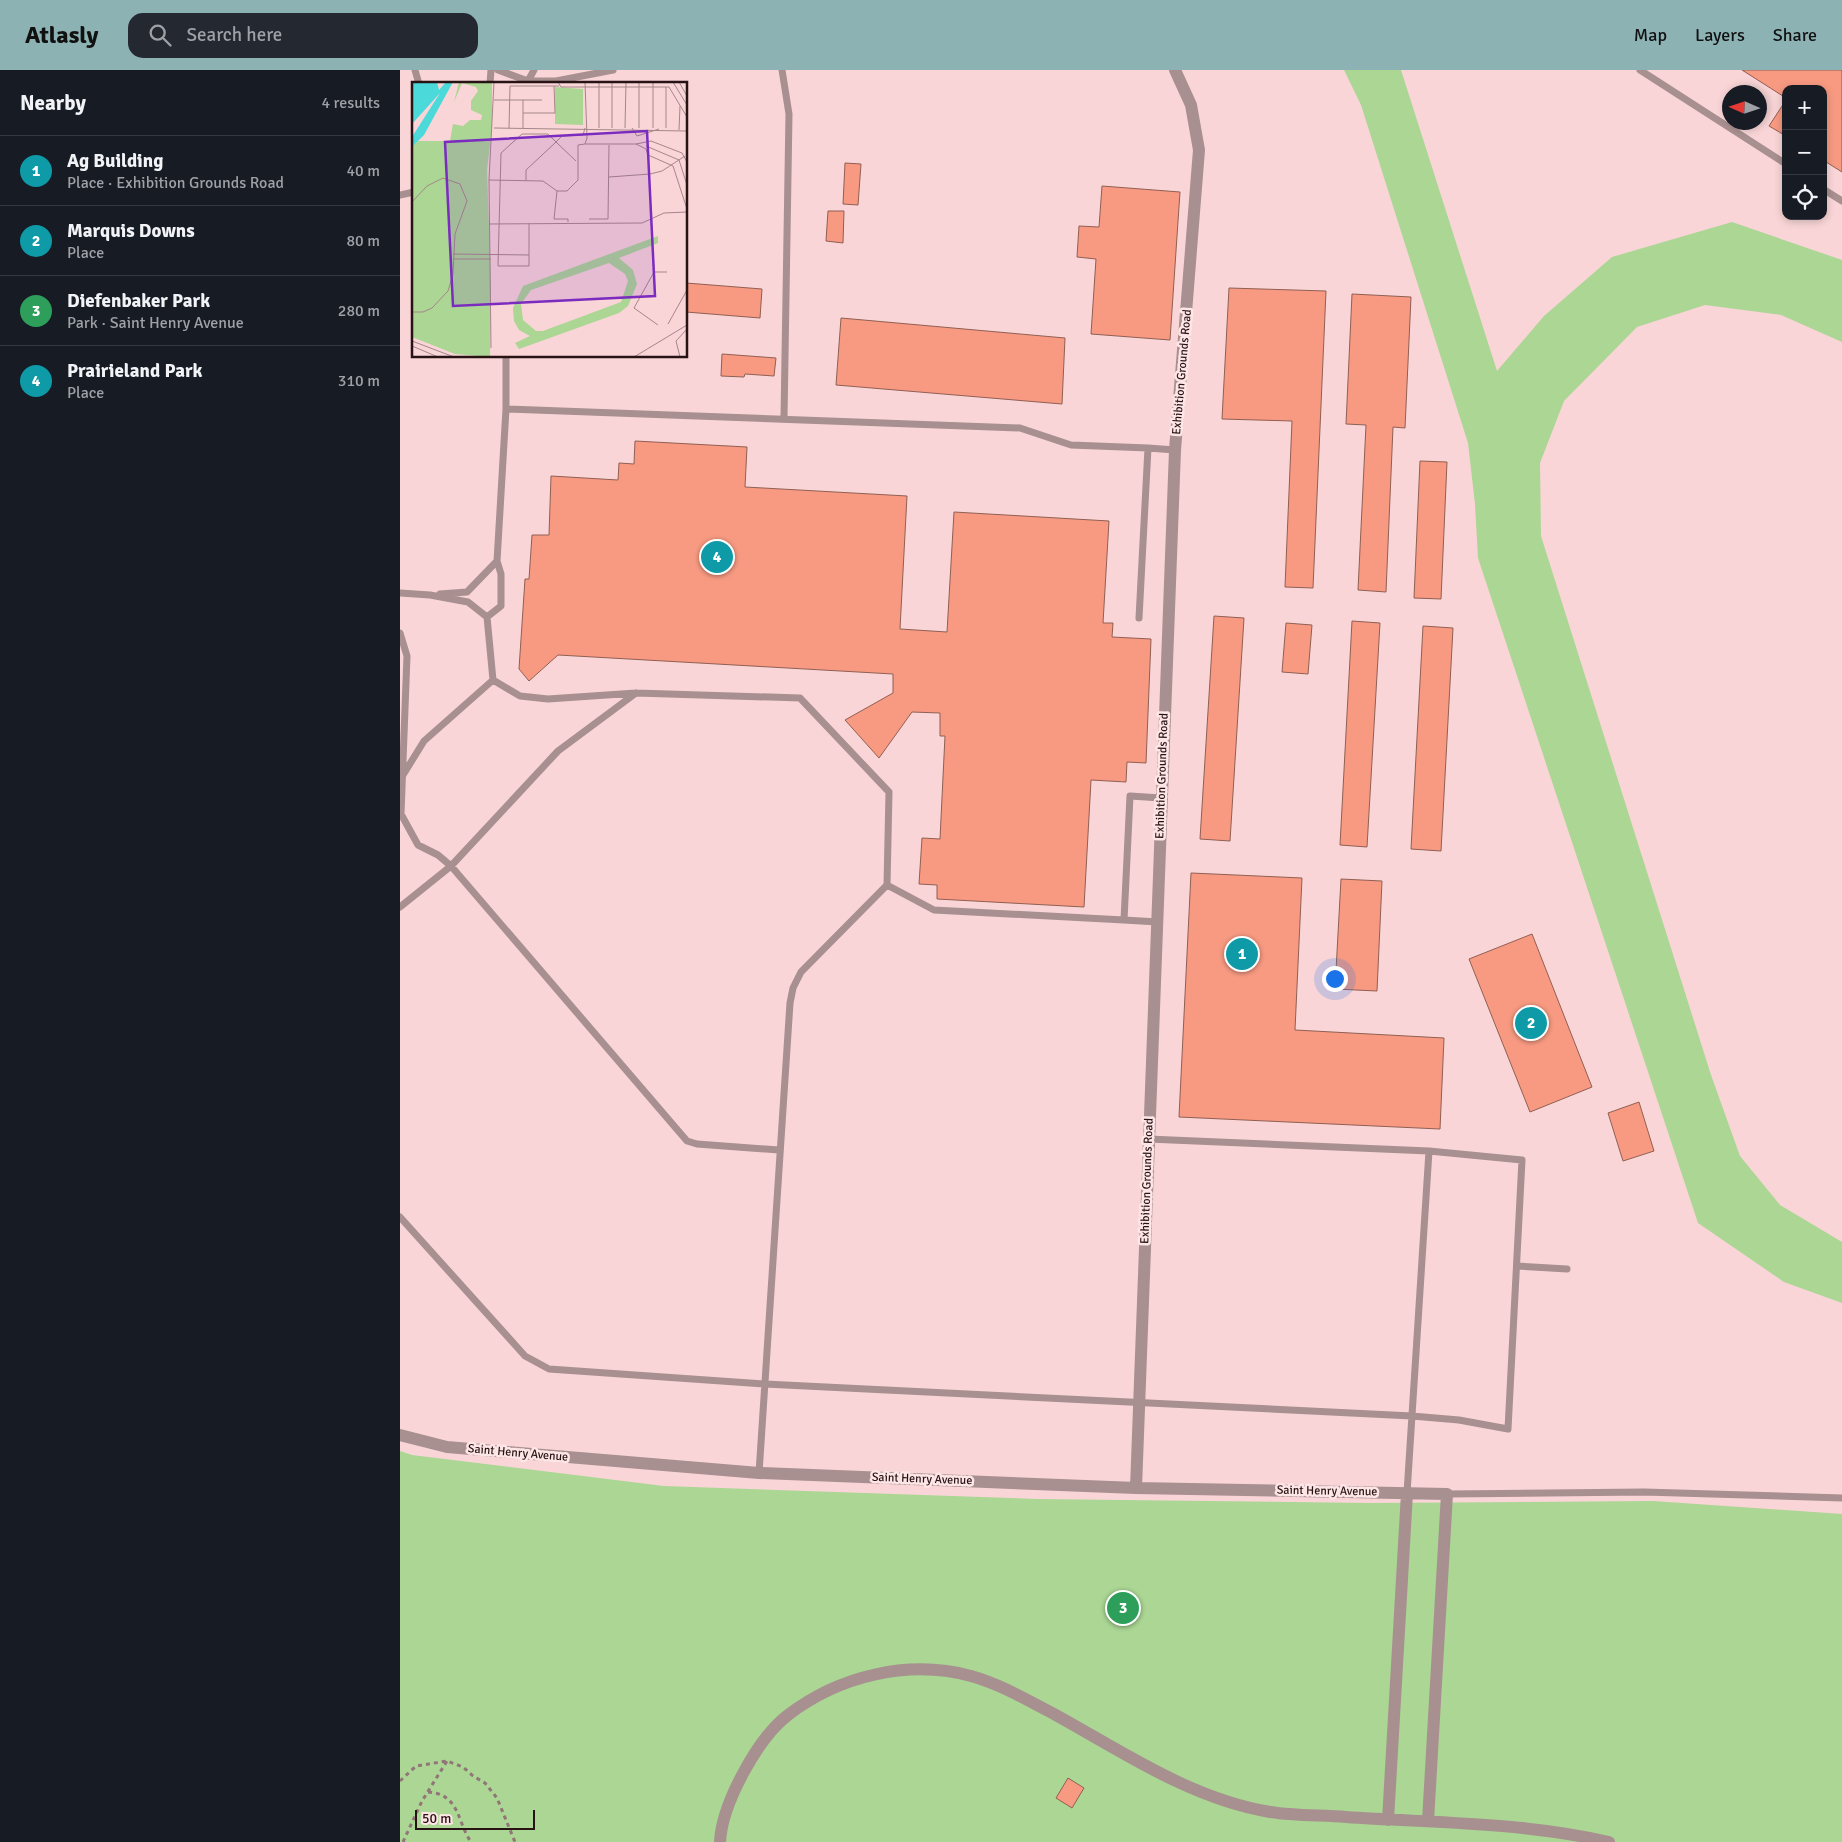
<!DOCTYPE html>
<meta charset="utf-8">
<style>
body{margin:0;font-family:Signika,sans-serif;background:#242831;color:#f1f3f6}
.controls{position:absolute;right:15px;top:15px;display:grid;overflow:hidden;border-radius:10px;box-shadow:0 2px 8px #0003}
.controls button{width:45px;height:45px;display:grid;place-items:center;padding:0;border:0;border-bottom:1px solid #363941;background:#171b24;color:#f1f3f6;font:25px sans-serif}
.compass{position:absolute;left:1322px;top:15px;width:45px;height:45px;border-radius:50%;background:#171b24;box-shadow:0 2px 8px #0003;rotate:273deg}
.scale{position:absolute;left:15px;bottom:12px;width:120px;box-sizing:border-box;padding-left:5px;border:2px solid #271314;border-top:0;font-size:14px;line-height:18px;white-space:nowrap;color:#271314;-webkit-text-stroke:4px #fee6e7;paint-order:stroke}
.you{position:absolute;left:934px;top:908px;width:18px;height:18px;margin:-12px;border:4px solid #fff;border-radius:50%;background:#1a73e8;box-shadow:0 0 0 8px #1a73e833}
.badge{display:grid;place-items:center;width:32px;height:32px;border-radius:50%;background:#8db2b4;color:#fff;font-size:16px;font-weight:700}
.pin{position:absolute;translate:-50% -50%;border:2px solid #fff;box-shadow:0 1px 5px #0006}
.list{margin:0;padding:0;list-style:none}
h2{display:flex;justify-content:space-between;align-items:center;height:65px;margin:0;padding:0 20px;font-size:21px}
h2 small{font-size:16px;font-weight:400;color:#9ea1a6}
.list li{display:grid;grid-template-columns:32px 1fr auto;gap:15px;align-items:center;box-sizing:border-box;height:70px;padding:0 20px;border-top:1px solid #363941}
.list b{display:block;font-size:19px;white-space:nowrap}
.list p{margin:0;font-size:16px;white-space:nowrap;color:#9ea1a6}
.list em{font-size:16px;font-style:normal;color:#9ea1a6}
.icon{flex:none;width:28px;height:28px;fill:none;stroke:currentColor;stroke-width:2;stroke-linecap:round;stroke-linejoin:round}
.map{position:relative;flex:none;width:1442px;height:1772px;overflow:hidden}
header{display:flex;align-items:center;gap:30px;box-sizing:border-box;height:70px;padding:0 25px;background:#8db2b4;color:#111}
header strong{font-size:24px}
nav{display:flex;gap:28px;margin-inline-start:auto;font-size:18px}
.search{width:350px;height:45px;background:#242831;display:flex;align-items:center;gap:12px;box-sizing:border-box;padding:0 18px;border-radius:15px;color:#9ea1a6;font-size:19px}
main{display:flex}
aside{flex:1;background:#171b24}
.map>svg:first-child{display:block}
</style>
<header>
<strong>Atlasly</strong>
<div class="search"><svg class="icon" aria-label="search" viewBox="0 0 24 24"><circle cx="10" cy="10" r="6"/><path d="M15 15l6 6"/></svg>Search here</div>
<nav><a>Map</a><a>Layers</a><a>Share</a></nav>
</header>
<main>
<aside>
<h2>Nearby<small>4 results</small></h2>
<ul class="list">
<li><span class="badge" style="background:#0f9aa8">1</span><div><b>Ag Building</b><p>Place · Exhibition Grounds Road</p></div><em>40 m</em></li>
<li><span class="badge" style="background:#0f9aa8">2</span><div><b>Marquis Downs</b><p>Place</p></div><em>80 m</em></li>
<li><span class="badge" style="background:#2e9e5b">3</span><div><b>Diefenbaker Park</b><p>Park · Saint Henry Avenue</p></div><em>280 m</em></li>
<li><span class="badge" style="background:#0f9aa8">4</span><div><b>Prairieland Park</b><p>Place</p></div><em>310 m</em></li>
</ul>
</aside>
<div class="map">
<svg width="1442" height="1772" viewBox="0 0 1442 1772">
<rect width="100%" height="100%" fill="#f9d5d7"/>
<!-- green -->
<path fill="#abd694" d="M944,0h57l96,301 47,-55 68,-59 120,-35 110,38v82l-61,-27 -76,-10 -68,22 -73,74 -24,62 1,73 170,539 29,81 40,49 62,37v61l-58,-21 -86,-59 -220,-665 -3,-54 -7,-61 -107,-338z
M0,1381l12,4 252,31 373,13 333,4 283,-2 189,13v328h-1442z"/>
<!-- building -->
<path fill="#f89a82" stroke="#905f53" d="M1342,0h100v102l-19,-12v-71h-37v9z
M1386,30v36l-17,-10z
M445,93l16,1 -3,41 -15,-1z
M702,116l78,6 -10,148 -79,-6 5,-75 -19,-2 2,-31 20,1z
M428,141h16l-1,32 -17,-2z
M286,213l76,6 -2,29 -74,-6z
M829,218l97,3 -13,297 -28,-1 7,-166 -70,-2z
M952,224l59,3 -6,131 -12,-1 -7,165 -28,-2 8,-165 -20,-1z
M441,248l224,20 -3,66 -226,-19z
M322,284l54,4 -2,18 -29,-2 -1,3 -23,-1z
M235,371l112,6 -2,40 162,9 -7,133 47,3 7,-120 155,9 -6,102h10l-1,14 39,2 -5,124 -19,-1 -1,20 -35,-2 -7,127 -147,-8v-14l-18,-1 3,-46 18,1 5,-103h-5v-23l-28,-1 -33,46 -34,-38 48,-27v-19l-335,-19 -29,26 -10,-12 6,-90h4l3,-44h17l2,-59 67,4 1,-17 15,1z
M1020,391l27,1 -6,137 -27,-1z
M814,546l30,2 -14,223 -30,-2z
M952,551l28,2 -13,224 -27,-2z
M886,553l26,2 -4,49 -26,-2z
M1023,556l30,2 -12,223 -30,-2z
M791,803l111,5 -7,152 149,8 -4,91 -261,-12z
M941,809l41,2 -5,110 -42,-2z
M1132,864l60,153 -62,25 -61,-153z
M1239,1032l15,49 -31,10 -15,-48z
M668,1708l16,10 -12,20 -16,-10z"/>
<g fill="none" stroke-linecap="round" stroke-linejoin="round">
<!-- path -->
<path stroke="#917577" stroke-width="3" stroke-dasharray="4 4" stroke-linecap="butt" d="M0,1711l16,-15 31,-5 16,6 10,9 12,7 12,15 18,44
M28,1722c32,2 29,30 43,50
M3,1772l19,-41 25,-40"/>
<!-- service -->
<path stroke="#a88f90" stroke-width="7" d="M15,0l4,14
M98,0l30,11h28
M382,0l7,44 -5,304
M1240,0l146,94
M128,11l6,-11
M90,14l1,-14
M155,14l1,-3 57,-11
M1423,119l19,12
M0,125l14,-3
M106,339l514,19 51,17 77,3 -9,170
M748,378l27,2
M0,523l30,2 38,7 19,15 6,63
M40,524l27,-2 30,-31
M87,547l14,-11v-32l-4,-13 9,-152v-53
M0,563l7,23 -6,158 17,31 20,10 13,11 -51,41
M93,610l27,16 28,3 88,-6 164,5 89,94 -2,93 -86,87 -8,16 -3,15 -31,470
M236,623l-78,58 -107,115 236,275 10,3 82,6
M3,705l21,-34 69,-61
M487,815l47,25 190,10 6,-124 31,2
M724,850l34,2
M0,1147l125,139 24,13 216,15 647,32 47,4 49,9 14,-269 -93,-9 -281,-12
M1117,1196l50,3
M1007,1423l22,-342
M1047,1424l197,-2 198,6"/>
<!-- minor -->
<path stroke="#a88f90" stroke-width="12" d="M0,1365l47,12 312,26 377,15 311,6 -19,327
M736,1418l39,-1038 24,-300 -8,-45 -16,-35
M988,1750l19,-327
M320,1772c2,-39 38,-104 68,-127 51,-39 120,-56 183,-39 29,8 56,24 83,38 69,38 137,85 216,98 25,4 51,3 76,5 88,6 177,5 263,25"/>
</g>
<g text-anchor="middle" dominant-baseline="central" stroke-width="5" stroke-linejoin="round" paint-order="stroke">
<!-- street labels -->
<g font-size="12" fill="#271314" stroke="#fee6e7">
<text transform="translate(782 302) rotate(-85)">Exhibition Grounds Road</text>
<text transform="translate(762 706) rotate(-88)">Exhibition Grounds Road</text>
<text transform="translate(747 1111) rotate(-88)">Exhibition Grounds Road</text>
<text transform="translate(118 1383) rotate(5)">Saint Henry Avenue</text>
<text transform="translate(522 1409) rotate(2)">Saint Henry Avenue</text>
<text transform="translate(927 1421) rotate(1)">Saint Henry Avenue</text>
</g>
</g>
<!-- overview -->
<g transform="translate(12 12)">
<rect width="275" height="275" fill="#f9d5d7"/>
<path d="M47,0h33v47l-5,41 4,113 -1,74 -35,-3 -43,-17v-190l6,-6h32l3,-17 10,2 7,-6h11l1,-5 -11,-5v-9l7,-10 -2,-4 -14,-4 -8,19zM143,5l28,2v36l-28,-1zM246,154v7l-39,15 14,12 4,14 -9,22 -9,7 -100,36 -4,-6 15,-7 -11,-6 -5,-9 -1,-13 10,-22zM197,181l16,11 3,7 -7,21 -78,29h-7l-13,-11 -2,-16 10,-14z" fill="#abd694" fill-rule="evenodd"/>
<path d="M0,0h25l2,8 7,-8h7l-29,53 -12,12v-10l28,-44 -28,31z" fill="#4bd9d9"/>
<path fill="none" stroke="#a58789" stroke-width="1" d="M146,0l3,5h108l18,30M187,0v46M200,0v46M241,0v46M261,0l14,23M267,0l8,14M254,5v41M82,18h48M111,18v28M111,31h32l-1,-27M82,46l193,3M97,46l1,-42h49M213,46l1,-46M220,46l5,8 22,-7M227,46v-46M267,48l1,-24M173,62h51M166,63l7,-1 2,-6 -2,-56M234,64l33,14 8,25M275,80l-5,-9 -31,-12 -15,3 10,5 2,6 25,11 14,43M197,95l41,-3 12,-3 23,-15M77,98l54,1 14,10h10l11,-11v-35M114,99v-11l30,-28 20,19M145,109l-3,28h14v3M0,120l15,-16 16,-8 17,6 7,17 -12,33 -2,40 -5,17 -16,17 -9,4h-11M177,137h19l1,-74M117,141v43h-31l3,-113 21,-19h26l8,8 6,-6 21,-1 2,-7M77,142l153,-1 22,-10 23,-1M41,172l76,1M41,177h38M256,242l19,-34M246,243l-24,-17 20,-36h13M0,259l42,16M0,264l26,11M79,266l-2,-168 5,-98M222,275l53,-32M268,275l-4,-16 11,-12"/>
<path fill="#7b2cbf" fill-opacity="0.15" stroke="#7b2cbf" stroke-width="2.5" d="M235,49l8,165 -202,10 -8,-164z"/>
<rect width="275" height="275" fill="none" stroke="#271314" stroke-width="2.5"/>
</g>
</svg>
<div class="controls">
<button>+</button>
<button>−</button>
<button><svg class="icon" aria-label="locate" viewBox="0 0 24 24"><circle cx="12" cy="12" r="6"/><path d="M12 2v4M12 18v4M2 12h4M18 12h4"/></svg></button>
</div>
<svg class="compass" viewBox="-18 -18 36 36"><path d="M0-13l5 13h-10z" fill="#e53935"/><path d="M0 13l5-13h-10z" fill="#9ea1a6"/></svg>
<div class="scale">50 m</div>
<div class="you"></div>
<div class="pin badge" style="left:842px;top:884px;background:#0f9aa8">1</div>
<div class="pin badge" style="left:1131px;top:953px;background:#0f9aa8">2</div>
<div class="pin badge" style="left:723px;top:1538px;background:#2e9e5b">3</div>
<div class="pin badge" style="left:317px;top:487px;background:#0f9aa8">4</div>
</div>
</main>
